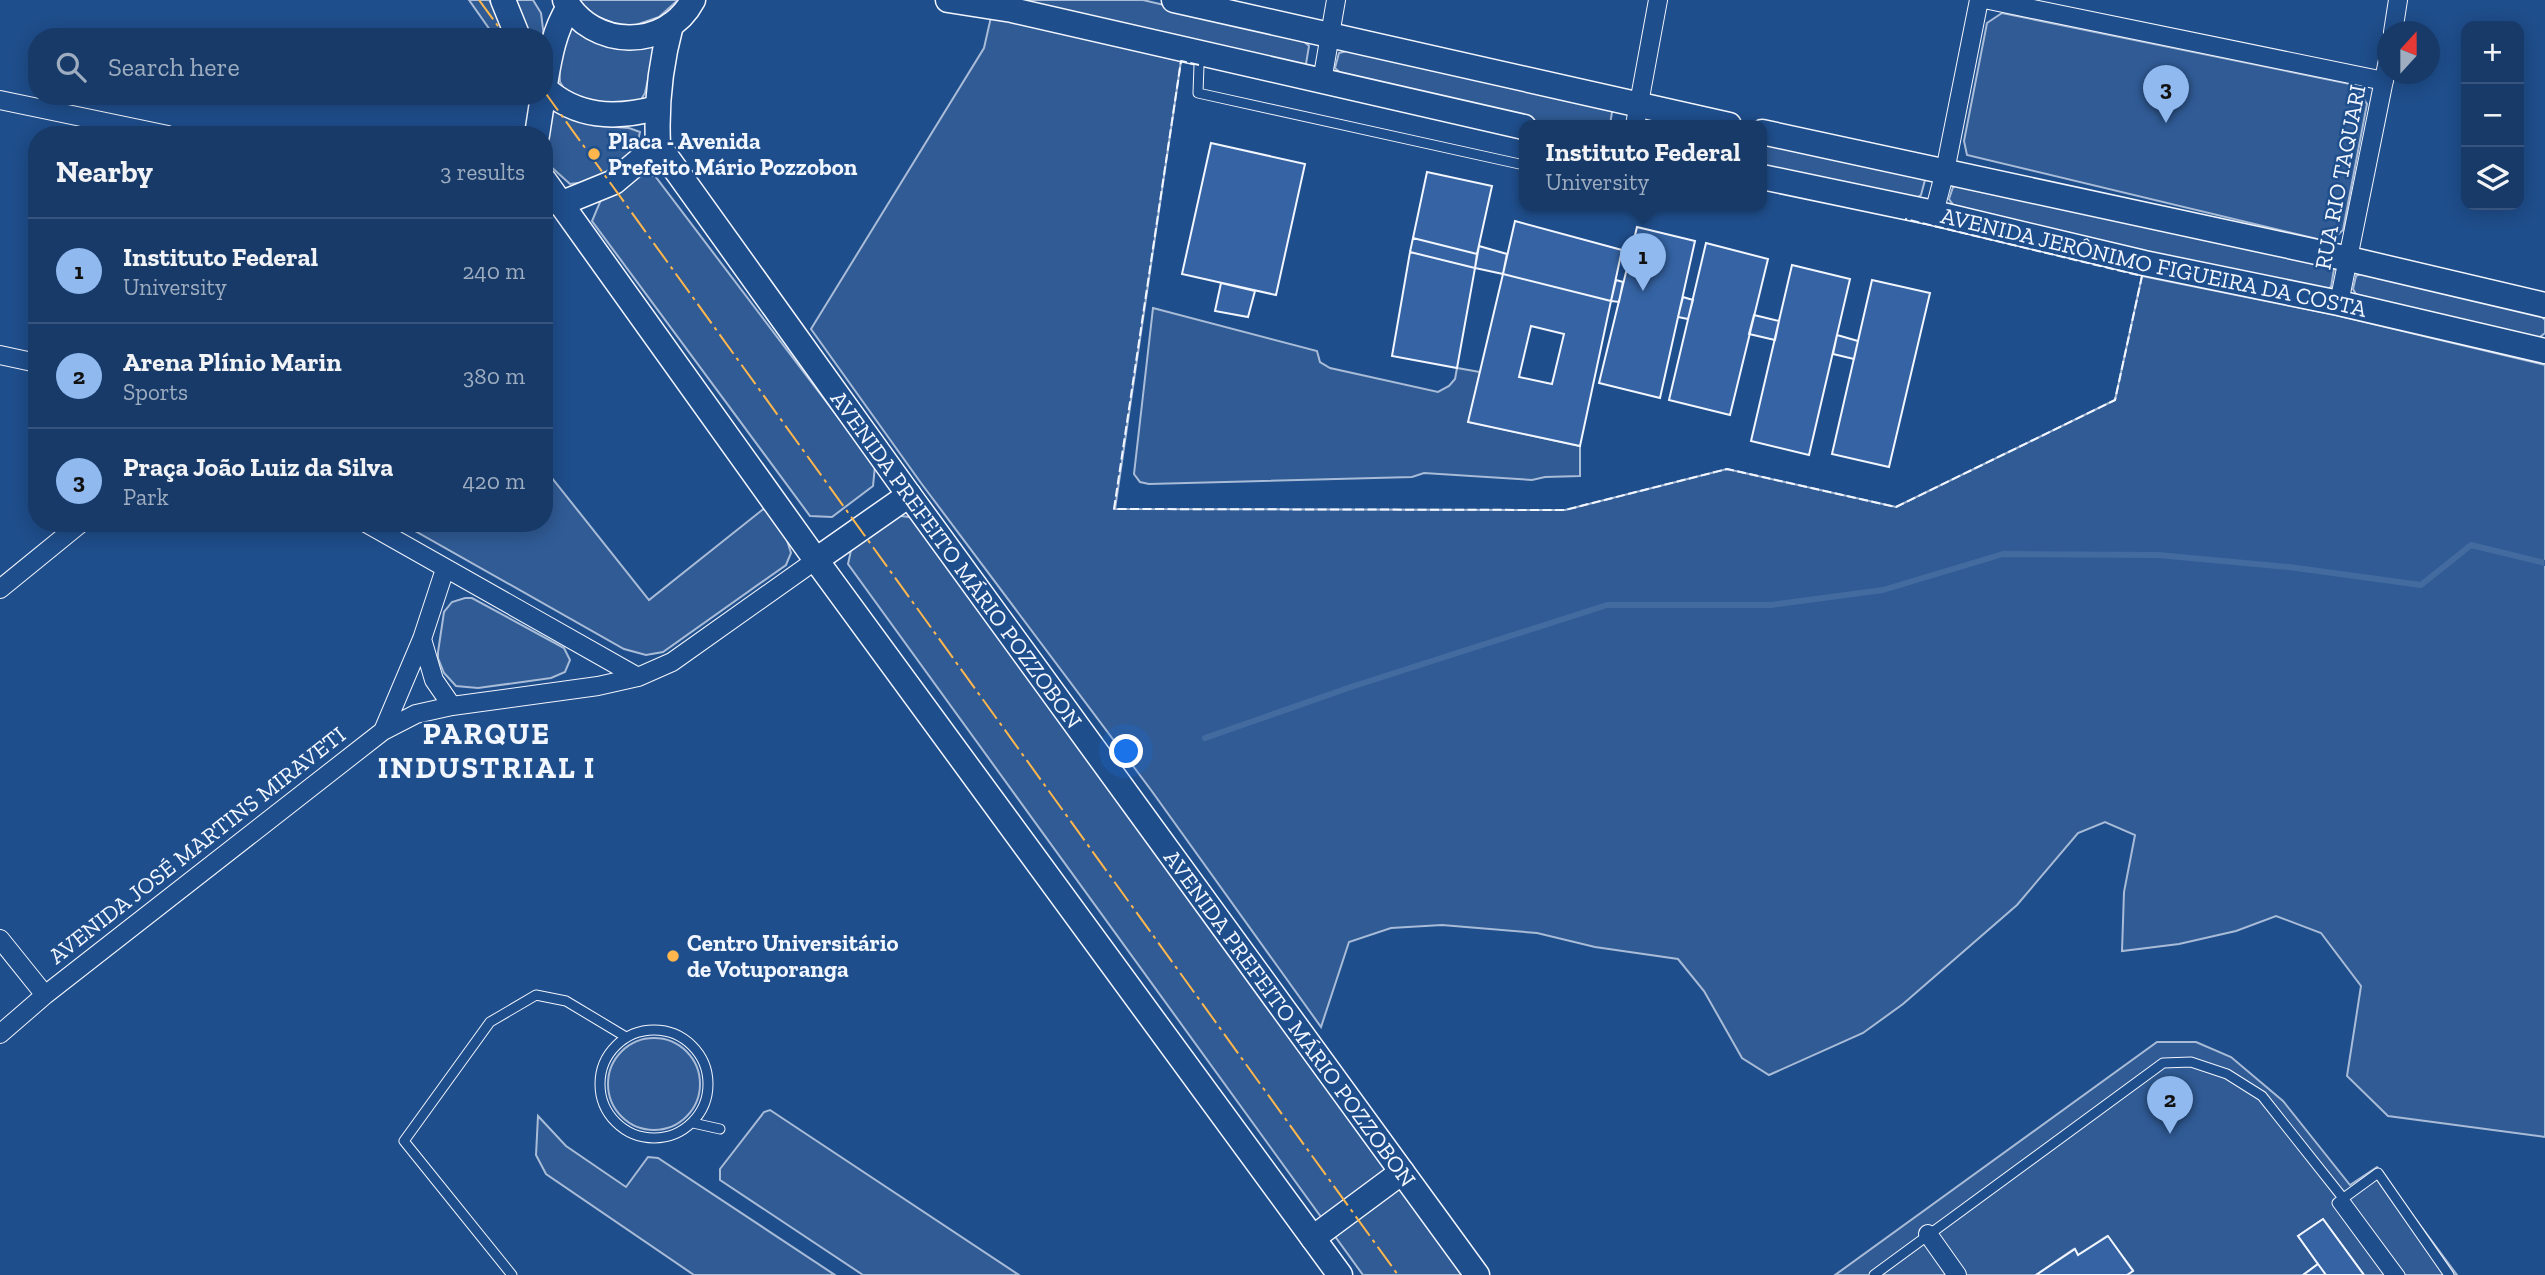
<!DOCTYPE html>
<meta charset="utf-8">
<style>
body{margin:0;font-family:"Zilla Slab",serif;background:#244571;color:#f1f3f6}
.controls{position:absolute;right:21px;top:21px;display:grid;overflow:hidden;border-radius:14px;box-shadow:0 4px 18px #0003}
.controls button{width:63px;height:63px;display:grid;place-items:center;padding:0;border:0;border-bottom:2px solid #36547d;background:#173a69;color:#f1f3f6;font:35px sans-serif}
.compass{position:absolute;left:2377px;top:21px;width:63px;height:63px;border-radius:50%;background:#173a69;box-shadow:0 4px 18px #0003;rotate:21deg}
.you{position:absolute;left:1127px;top:752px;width:24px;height:24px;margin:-18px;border:5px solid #fff;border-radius:50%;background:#1a73e8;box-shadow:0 0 0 10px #1a73e833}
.badge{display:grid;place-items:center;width:46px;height:46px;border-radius:50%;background:#90b9f0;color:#111;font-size:23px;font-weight:700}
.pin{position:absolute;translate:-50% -58px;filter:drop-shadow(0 2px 4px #0008)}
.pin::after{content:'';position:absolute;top:37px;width:24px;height:21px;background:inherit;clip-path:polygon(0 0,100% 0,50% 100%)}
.popup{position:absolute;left:1519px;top:120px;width:248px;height:91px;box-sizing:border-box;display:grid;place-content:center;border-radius:14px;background:#173a69;filter:drop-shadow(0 2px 5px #0005);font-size:23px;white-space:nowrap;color:#9eadc0}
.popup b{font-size:26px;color:#f1f3f6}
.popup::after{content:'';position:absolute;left:50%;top:100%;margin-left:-14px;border:14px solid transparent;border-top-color:#173a69}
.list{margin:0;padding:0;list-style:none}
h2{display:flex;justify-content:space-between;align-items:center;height:91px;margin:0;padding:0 28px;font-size:30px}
h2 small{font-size:23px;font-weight:400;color:#9eadc0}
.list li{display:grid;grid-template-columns:46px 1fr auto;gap:21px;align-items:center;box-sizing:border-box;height:105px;padding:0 28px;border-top:2px solid #36547d}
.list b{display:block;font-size:26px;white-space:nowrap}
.list p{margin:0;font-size:23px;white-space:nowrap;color:#9eadc0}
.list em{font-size:23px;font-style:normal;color:#9eadc0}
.icon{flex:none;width:38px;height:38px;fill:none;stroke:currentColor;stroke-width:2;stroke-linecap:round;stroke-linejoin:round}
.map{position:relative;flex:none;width:2545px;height:1275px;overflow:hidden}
.search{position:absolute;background:#173a69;box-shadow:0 4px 18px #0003;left:28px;top:28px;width:525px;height:77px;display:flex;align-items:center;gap:18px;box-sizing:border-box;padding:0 24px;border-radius:28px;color:#9eadc0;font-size:26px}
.panel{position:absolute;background:#173a69;box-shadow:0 4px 18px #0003;left:28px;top:126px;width:525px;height:406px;border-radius:28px}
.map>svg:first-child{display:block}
</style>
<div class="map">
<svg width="2545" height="1275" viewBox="0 0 2545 1275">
<rect width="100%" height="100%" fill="#1f4e8c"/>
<!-- built -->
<path fill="#305b95" stroke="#a8bbd7" stroke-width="2" d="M469,0h20l16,23 4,14h-14z
M512,0h21l8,13 3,24h-17z
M578,0h100l-19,17 -26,9 -14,-1 -24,-9z
M1028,0h115l156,37 10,9 -3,18 -10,4 -264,-62z
M2002,13l353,72 12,19 -24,126 -13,12 -363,-87 -3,-14 23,-118z
M991,17l190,44 -66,448 450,1 162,-41 169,38 219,-107 27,-124 193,39 210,50v772l-157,-21 -41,-40 14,-90 -40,-53 -45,-17 -40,15 -57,13 -57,7 2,-59 11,-57 -30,-13 -27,11 -61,72 -114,99 -40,29 -94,42 -27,-17 -38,-67 -26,-32 -83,-12 -58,-14 -95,-8 -51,3 -42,14 -28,85 -170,-237 -230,-307 -110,-154 173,-281z
M575,24l79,19v9l-9,41 -7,12 -17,4 -53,-14 -8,-13 -1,-28 10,-24z
M1354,49l249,54 9,9 -2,13h-58l-206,-47 -11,-10 4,-15z
M555,108l26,13 21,5 27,2 11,4 -2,9 -13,23 -30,17 -25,3 -21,-19 -4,-18 2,-31z
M1762,139l155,34 8,7 -4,15 -10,7 -149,-33z
M638,175l17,1 220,290 -2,20 -41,31 -22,-1 -218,-295 11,-26z
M1965,182l360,78 9,9 -3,18 -8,4 -367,-82 -7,-10 4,-12z
M2369,270l166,39 10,11v13l-10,8 -175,-40 -7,-12 3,-13z
M1153,308l164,43 3,11 10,6 108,24 11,-6 6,-7 2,-11 23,4 -11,50 111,24v30l-35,1 -13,3 -108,-7 -12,4 -263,7 -9,-2 -6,-8z
M544,468l105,132 117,-93 20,30 5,16 -5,12 -123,87 -17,3 -22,-6 -223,-126h143z
M893,515l24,3 550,757h-104l-515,-711 5,-23z
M465,598h7l92,50 6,12 -5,12 -14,6 -73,10 -22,-2 -12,-13 -6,-15v-6l6,-40 8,-10z
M608 1084a46 46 0 1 1 92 0a46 46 0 1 1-92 0Z
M2157,1042h39l35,15 52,44 67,84 27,-18 80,108h-93l-41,-56 -25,17 20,28 -15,11h-176l6,-5 -26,-34 -29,19 -4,-6 -38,26h-201z
M770,1110l249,165h-156l-143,-95v-11l44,-57z
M538,1116l28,30 60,41 22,-30 10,1 177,117h-141l-148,-101 -10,-19z"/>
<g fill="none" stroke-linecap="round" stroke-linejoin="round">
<!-- stream -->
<path stroke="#446ba0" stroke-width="6" d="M1205,738l146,-51 256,-82h164l112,-15 120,-36 155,1 131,12 132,18 50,-40 74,18"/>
</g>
<!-- building -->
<path fill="#3563a3" stroke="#f2f6ff" stroke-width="2" fill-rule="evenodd" d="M1211,143l94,21 -29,131 -94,-21z
M1427,172l65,14 -15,68 -64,-16z
M1515,221l107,29 -11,51 -108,-27z
M1637,227l58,14 -35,157 -61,-15z
M1413,238l64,16 -2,14 -65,-16z
M1706,243l62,16 -38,156 -61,-15z
M1479,246l28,8 -4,20 -28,-6z
M1410,252l65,16 -18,100 -65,-12z
M1792,265l58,14 -41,176 -58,-14z
M1503,274l108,27 -31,145 -112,-24zM1531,326l33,8 -12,50 -33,-7z
M1616,280l7,2 -4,20 -8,-1z
M1872,280l58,13 -41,174 -57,-13z
M1221,283l34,8 -7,26 -33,-6z
M1683,297l10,3 -5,19 -10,-2z
M1754,315l25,6 -4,19 -26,-6z
M1837,335l21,6 -4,18 -21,-5z
M2323,1219l41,56h-38l-8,-11 -20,-28z
M2108,1236l25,35 -6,4h-91l39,-26 3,6z
M2318,1264l8,11h-23z"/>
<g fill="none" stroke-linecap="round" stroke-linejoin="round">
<defs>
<path id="lane" d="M1196,54l3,11 -1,28 326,72
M600 1084a54 54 0 1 1 108 0a54 54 0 1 1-108 0Z
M693,1123l27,6
M512,1275l-108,-134 86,-119 46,-27 30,6 60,36
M1874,1275l289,-212 28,-1 36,12 35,22 81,102 57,77
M2390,1275l-53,-72 41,-30 71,102"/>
<path id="street" d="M1989,0l395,81
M2393,32l5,-32
M1322,81l14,-81
M0,100l168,35
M1635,125l23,-125
M1934,213l11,-42 34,-171
M2339,303l49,-243
M0,355l37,8
M366,523l272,154
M0,589l81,-66
M422,639l12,41 18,26
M383,731l39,-92 23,-70
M0,939l45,56
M0,1034l45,-39 338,-264 33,-17 36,-8 146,-20 40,-9 34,-15 144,-102
M1928,1234l29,41"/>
<g id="secondary">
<path d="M503,0l15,37"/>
<path d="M565,0c27,49 101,51 128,0"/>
<path d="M948,0l64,10 512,117"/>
<path d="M1174,0l555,125"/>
<path id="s1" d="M671,25c-11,41 -15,79 -13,120l251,350 568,780"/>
<path d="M544,88c33,30 71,31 113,20"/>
<path d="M544,90c5,-29 9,-58 25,-83"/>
<path d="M1762,132l587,127 196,46"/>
<path d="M537,135l6,-39"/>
<path id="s2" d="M1762,177l172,36 210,50 195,40 206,48"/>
<path d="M544,180l272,380 524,715"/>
<path d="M560,204l54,-22 44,-37"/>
<path d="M816,560l93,-65"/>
<path d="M1313,1238l89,-66"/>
</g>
</defs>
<!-- lane casing -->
<use href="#lane" stroke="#f2f6ff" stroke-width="11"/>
<!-- street casing -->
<use href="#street" stroke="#f2f6ff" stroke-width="20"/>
<!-- secondary casing -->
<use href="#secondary" stroke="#f2f6ff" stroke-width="27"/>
<!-- lane -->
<use href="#lane" stroke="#1f4e8c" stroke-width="9"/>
<!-- street -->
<use href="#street" stroke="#1f4e8c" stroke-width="18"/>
<!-- secondary -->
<use href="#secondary" stroke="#1f4e8c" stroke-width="24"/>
<!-- fence -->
<path stroke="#f2f6ff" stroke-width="2" stroke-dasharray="9 3.5" stroke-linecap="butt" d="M1199,65l-18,-4 -67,448 451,1 162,-41 169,38 219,-107 27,-124 -237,-57"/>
<!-- power -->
<path stroke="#ffb74d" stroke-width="2" stroke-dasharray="24 5 3.5 5" stroke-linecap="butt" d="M479,0l27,37
M544,91l854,1184"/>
</g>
<!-- markers -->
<g fill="#ffb74d" stroke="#1f4e8c" stroke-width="2.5">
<circle cx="594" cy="154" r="7"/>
<circle cx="673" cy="956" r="7"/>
</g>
<g text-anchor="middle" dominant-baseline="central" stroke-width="5" stroke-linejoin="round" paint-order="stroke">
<!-- poi labels -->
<g font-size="23" font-weight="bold" fill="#f2f6ff" stroke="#1f4e8c" text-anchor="start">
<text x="608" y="141">Placa - Avenida<tspan x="608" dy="26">Prefeito Mário Pozzobon</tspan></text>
<text x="687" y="943">Centro Universitário<tspan x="687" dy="26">de Votuporanga</tspan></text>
</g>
<!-- street labels -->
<g font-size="23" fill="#f2f6ff" stroke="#1f4e8c">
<text transform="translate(2340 177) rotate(-79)">RUA RIO TAQUARI</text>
<text stroke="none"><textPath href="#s2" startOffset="401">AVENIDA JERÔNIMO FIGUEIRA DA COSTA</textPath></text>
<text stroke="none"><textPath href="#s1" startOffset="632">AVENIDA PREFEITO MÁRIO POZZOBON</textPath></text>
<text transform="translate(197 845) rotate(-38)">AVENIDA JOSÉ MARTINS MIRAVETI</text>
<text stroke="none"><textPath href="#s1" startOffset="1199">AVENIDA PREFEITO MÁRIO POZZOBON</textPath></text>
</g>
<!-- district labels -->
<g font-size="30" font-weight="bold" letter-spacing="2" fill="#f2f6ff" stroke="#1f4e8c">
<text x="487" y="734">PARQUE<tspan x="487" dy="34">INDUSTRIAL I</tspan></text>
</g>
</g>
</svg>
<div class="controls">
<button>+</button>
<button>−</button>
<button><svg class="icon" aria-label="layers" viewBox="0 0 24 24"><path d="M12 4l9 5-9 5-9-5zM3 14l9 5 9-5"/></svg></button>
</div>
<svg class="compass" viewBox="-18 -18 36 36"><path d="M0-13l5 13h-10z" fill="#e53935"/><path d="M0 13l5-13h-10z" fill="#9eadc0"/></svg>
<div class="you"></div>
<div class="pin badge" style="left:1643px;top:291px">1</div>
<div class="popup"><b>Instituto Federal</b>University</div>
<div class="pin badge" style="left:2170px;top:1134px">2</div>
<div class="pin badge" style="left:2166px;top:123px">3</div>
<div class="search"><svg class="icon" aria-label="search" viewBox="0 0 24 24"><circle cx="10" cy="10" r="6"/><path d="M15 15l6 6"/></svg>Search here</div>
<section class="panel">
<h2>Nearby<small>3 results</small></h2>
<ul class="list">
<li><span class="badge">1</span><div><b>Instituto Federal</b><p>University</p></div><em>240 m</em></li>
<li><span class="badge">2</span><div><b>Arena Plínio Marin</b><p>Sports</p></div><em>380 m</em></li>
<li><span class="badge">3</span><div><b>Praça João Luiz da Silva</b><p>Park</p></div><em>420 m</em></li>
</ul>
</section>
</div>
